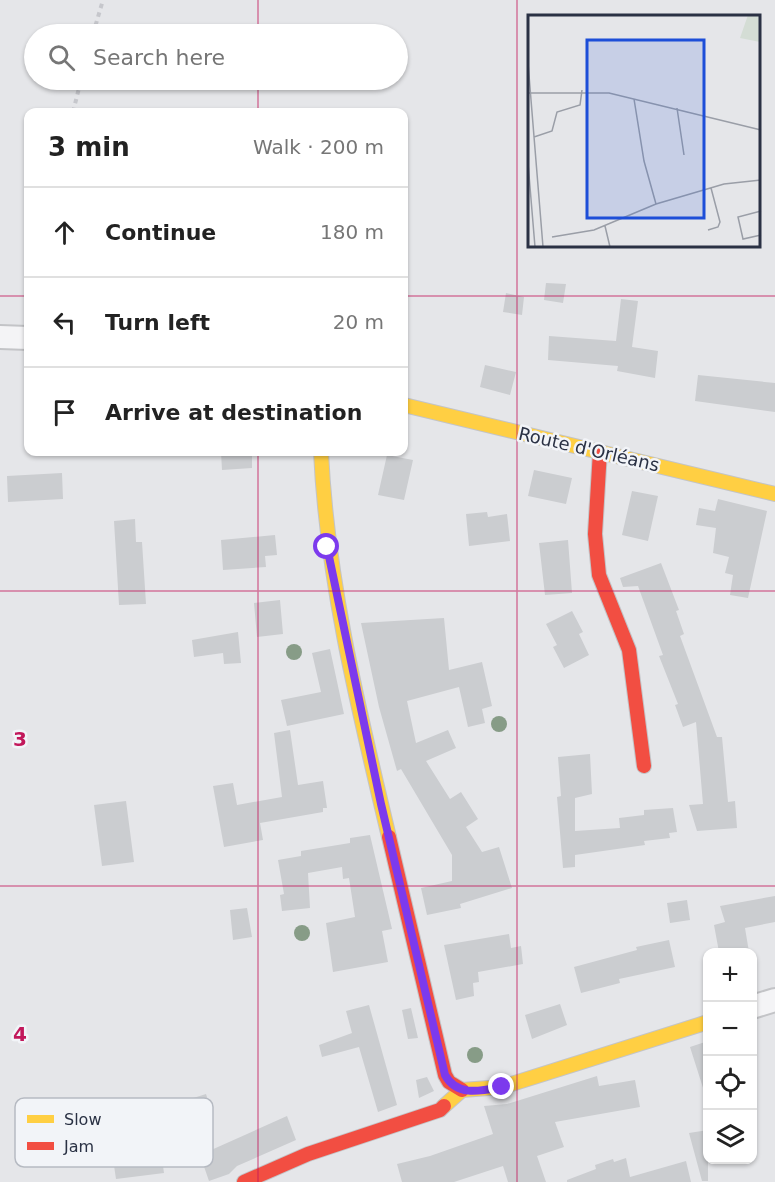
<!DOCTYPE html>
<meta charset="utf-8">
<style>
body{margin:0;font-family:"DejaVu Sans",sans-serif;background:#f6f6f6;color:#222}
.controls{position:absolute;right:18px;bottom:18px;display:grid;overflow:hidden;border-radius:12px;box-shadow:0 2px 4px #0004}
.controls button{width:54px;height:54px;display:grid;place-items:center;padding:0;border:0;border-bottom:2px solid #e0e0e0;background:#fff;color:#222;font:30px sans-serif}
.stop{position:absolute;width:18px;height:18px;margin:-14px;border:4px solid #7c3aed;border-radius:50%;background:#fff}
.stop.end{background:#7c3aed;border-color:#fff;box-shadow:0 2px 6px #0008}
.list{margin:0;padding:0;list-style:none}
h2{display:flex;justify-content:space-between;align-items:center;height:78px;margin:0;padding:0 24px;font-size:26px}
h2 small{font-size:20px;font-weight:400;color:#767676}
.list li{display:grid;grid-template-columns:39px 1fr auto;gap:18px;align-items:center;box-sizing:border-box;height:90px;padding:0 24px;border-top:2px solid #e0e0e0}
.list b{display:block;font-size:22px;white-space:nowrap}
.list em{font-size:20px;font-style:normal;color:#767676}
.icon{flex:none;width:33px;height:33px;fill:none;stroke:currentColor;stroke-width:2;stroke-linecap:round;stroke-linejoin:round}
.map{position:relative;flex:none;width:775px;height:1182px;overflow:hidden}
.search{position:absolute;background:#fff;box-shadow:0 2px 4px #0004;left:24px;top:24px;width:384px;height:66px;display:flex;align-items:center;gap:15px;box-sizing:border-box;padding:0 21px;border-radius:33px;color:#767676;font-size:22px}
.panel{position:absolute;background:#fff;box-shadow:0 2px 4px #0004;left:24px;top:108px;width:384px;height:348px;border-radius:12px}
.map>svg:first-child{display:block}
</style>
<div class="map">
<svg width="775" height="1182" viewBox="0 0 775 1182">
<rect width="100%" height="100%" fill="#e5e6e9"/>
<!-- building -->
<path fill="#cbcdd0" d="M546,283l20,1 -3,19 -19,-3z
M506,293l18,4 -2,18 -19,-3z
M621,299l17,2 -6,46 26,4 -3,27 -38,-7 1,-5 -70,-6 1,-24 67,5z
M485,365l31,7 -6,23 -30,-8z
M698,375l77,8v29l-80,-11z
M221,452h31v16l-30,2z
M387,455l26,5 -9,40 -26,-5z
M534,470l38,8 -6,26 -38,-8z
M62,473l1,26 -55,3 -1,-26z
M632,491l26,5 -10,45 -26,-6z
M718,499l49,12 -19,87 -18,-3 3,-20 -8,-2 4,-16 -16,-4 3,-25 -20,-3 3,-17 16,3z
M487,512l1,5 19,-3 3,27 -41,5 -3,-32z
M135,519l1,23h6l4,62 -27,1 -5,-84z
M275,535l2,20 -12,1 1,11 -43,3 -2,-30z
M568,540l4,53 -27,2 -6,-52z
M661,563l18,47 -3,1 8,23 -4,2 37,101h5l6,65 7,-1 2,27 -40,3 -8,-26 14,-1 -7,-82 -13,5 -8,-22 3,-1 -19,-48 4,-1 -25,-69 -15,1 -3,-9z
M280,600l3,34 -26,3 -3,-34z
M572,611l11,21 -4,2 10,21 -25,13 -11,-21 4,-2 -11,-21z
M444,618l5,52 33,-8 10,44 -10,3 3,14 -17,4 -9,-40 -52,14 9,42 32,-13 8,18 -30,13 24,38 11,-7 17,27 -12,8 16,25 17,-5 13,41 -52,16 1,4 -34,7 -6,-27 31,-7v-26l-51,-86 -4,2 -18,-64 -18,-84z
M238,632l3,31 -17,1 -1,-11 -29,4 -2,-17z
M330,649l14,65 -57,12 -6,-26 40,-8 -9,-39z
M290,730l8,55 25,-4 4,27h-4v4l-63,11 3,17 -39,7 -11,-61 20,-3 4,22 45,-8 -8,-64z
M590,754l2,40 -17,4v33l45,-3 -1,-10 25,-3v-5l29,-2 4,24 -8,1 1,5 -26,3 1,4 -70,10v12l-12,1 -6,-71 4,-1 -3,-39z
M126,801l8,61 -32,4 -8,-61z
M370,835l22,94 -10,2 6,31 -55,10 -7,-49 29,-6 -6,-39 -6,1 -1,-12 -34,6 2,35 -28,3 -2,-16 4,-1 -6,-34 23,-4v-5l49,-8v-5z
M775,896v26l-30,6 4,24h-30l-5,-27 11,-3 -5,-16z
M687,900l3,20 -20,3 -3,-20z
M247,908l5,29 -19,3 -3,-30z
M509,934l2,14 10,-2 2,18 -45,8 1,10 -6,1 1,13 -18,4 -12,-55z
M669,940l6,27 -56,12 1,4 -39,10 -7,-26 63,-17 -1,-3z
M560,1004l7,21 -35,14 -7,-24z
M369,1005l28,100 -19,7 -19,-65 -37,10 -3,-12 33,-12 -6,-22z
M411,1008l7,30 -10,1 -6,-29z
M708,1041v49l-4,1 -14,-44z
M597,1076l2,10 36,-6 5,27 -85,15 9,25 -27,9 9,26h-38l-5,-16 -49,16h-52l-5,-18 33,-8 63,-22 -9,-28 23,-2z
M427,1077l7,14 -15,7 -3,-18z
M206,1094l6,19 -20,6 -5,-19z
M287,1116l9,24 -59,26 -8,8 -20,7 -9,-26z
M708,1130v51h-6l-13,-48z
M160,1145l4,28 -48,6 -4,-27z
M626,1158l4,19 56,-16 5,21h-124v-2l29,-11 -1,-4 18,-6 1,3z"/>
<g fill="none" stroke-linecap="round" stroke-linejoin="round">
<defs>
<path id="street" d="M0,337l28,1
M752,1007l23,-7"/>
<path id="slow" d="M404,405l371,89
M321,452c6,130 38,259 68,385
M444,1106l18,-16 40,-3 206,-65"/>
<path id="jam" d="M600,451l-5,83 4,41 30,75 15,116
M389,837l56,238 4,7 13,8
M244,1182l64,-28 132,-44 4,-4"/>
</defs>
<!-- street casing -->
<use href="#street" stroke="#c3c4c7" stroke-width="26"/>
<!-- slow casing -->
<use href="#slow" stroke="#c3c4c7" stroke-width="16"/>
<!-- jam casing -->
<use href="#jam" stroke="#c3c4c7" stroke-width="16"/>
<!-- path -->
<path stroke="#c6c7cc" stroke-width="4" stroke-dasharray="4.5 4.5" stroke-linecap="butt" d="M93,34l10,-34
M73,112l8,-32"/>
<!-- street -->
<use href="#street" stroke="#f4f4f6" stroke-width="22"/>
<!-- slow -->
<use href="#slow" stroke="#ffcf43" stroke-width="14"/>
<!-- jam -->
<use href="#jam" stroke="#f24e42" stroke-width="14"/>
</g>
<!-- trees -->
<g fill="#879c87">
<circle cx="294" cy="652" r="8"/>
<circle cx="499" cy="724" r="8"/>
<circle cx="302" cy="933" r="8"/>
<circle cx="475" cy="1055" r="8"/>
</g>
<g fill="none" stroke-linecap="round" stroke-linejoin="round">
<!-- route -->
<path stroke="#7c3aed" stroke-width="8" d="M327,547l54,257 64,271c12,22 36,16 57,12"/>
</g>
<!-- grid -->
<path fill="none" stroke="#c2185b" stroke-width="1.5" stroke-opacity="0.55" d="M258,0v34M517,0v1182M258,80v32M0,296h28M404,296h371M258,452v730M0,591h775M0,886h775"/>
<g text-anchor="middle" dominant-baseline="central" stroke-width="5" stroke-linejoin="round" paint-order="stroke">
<!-- street labels -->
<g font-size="18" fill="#2a3144" stroke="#f2f4f8">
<text transform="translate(589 449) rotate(13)">Route d'Orléans</text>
</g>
</g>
<!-- overview -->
<g transform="translate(528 15)">
<rect width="232" height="232" fill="#e5e6e9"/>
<path d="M220,0h12v27l-20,-4z" fill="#d4ddd5"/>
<path fill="none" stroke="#9a9ea7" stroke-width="1.5" d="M0,48l15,184M0,78h81l152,37M106,84l10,62 12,43M149,93l7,47M6,122l18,-6 5,-19 23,-7 2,-15M0,148l7,84M233,196l-23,6 5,22 18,-4M77,211l5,21M180,215l10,-3 2,-5 -9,-34M24,222l42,-7 62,-26 68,-20 37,-4"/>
<path fill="#1d4ed8" fill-opacity="0.15" stroke="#1d4ed8" stroke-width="3" d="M59,25h117v178h-117z"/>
<rect width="232" height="232" fill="none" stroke="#2a3144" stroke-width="3"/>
</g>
<!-- legend -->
<rect x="15" y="1098" width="198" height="69" rx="9" fill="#f2f4f8" stroke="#b6bac2" stroke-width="1.5"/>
<rect x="27" y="1115" width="27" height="8" fill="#ffcf43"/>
<rect x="27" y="1142" width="27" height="8" fill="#f24e42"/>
<g font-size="16" fill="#2a3144">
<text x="64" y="1125">Slow</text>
<text x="64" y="1152">Jam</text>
</g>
<g font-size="20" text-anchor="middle" font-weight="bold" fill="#c2185b" stroke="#f2f4f8" stroke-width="5" stroke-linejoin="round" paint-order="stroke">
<text x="20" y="746">3</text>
<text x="20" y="1041">4</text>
</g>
</svg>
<div class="controls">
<button>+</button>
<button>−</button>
<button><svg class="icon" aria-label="locate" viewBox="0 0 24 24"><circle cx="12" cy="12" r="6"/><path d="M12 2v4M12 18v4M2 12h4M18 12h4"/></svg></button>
<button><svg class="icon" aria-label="layers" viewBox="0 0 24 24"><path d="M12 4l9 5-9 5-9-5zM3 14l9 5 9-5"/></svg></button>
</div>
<div class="stop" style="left:327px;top:547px"></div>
<div class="stop end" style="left:502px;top:1087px"></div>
<div class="search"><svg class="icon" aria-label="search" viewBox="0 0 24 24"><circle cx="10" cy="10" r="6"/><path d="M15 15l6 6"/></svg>Search here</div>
<section class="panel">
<h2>3 min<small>Walk · 200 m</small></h2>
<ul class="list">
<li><svg class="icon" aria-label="ahead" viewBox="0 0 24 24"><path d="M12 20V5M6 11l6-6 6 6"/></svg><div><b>Continue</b></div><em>180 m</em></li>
<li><svg class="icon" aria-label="left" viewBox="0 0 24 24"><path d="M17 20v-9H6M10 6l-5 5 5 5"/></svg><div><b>Turn left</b></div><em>20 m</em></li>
<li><svg class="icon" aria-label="arrive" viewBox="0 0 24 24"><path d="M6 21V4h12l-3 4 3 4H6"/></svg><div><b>Arrive at destination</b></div></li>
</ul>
</section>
</div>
